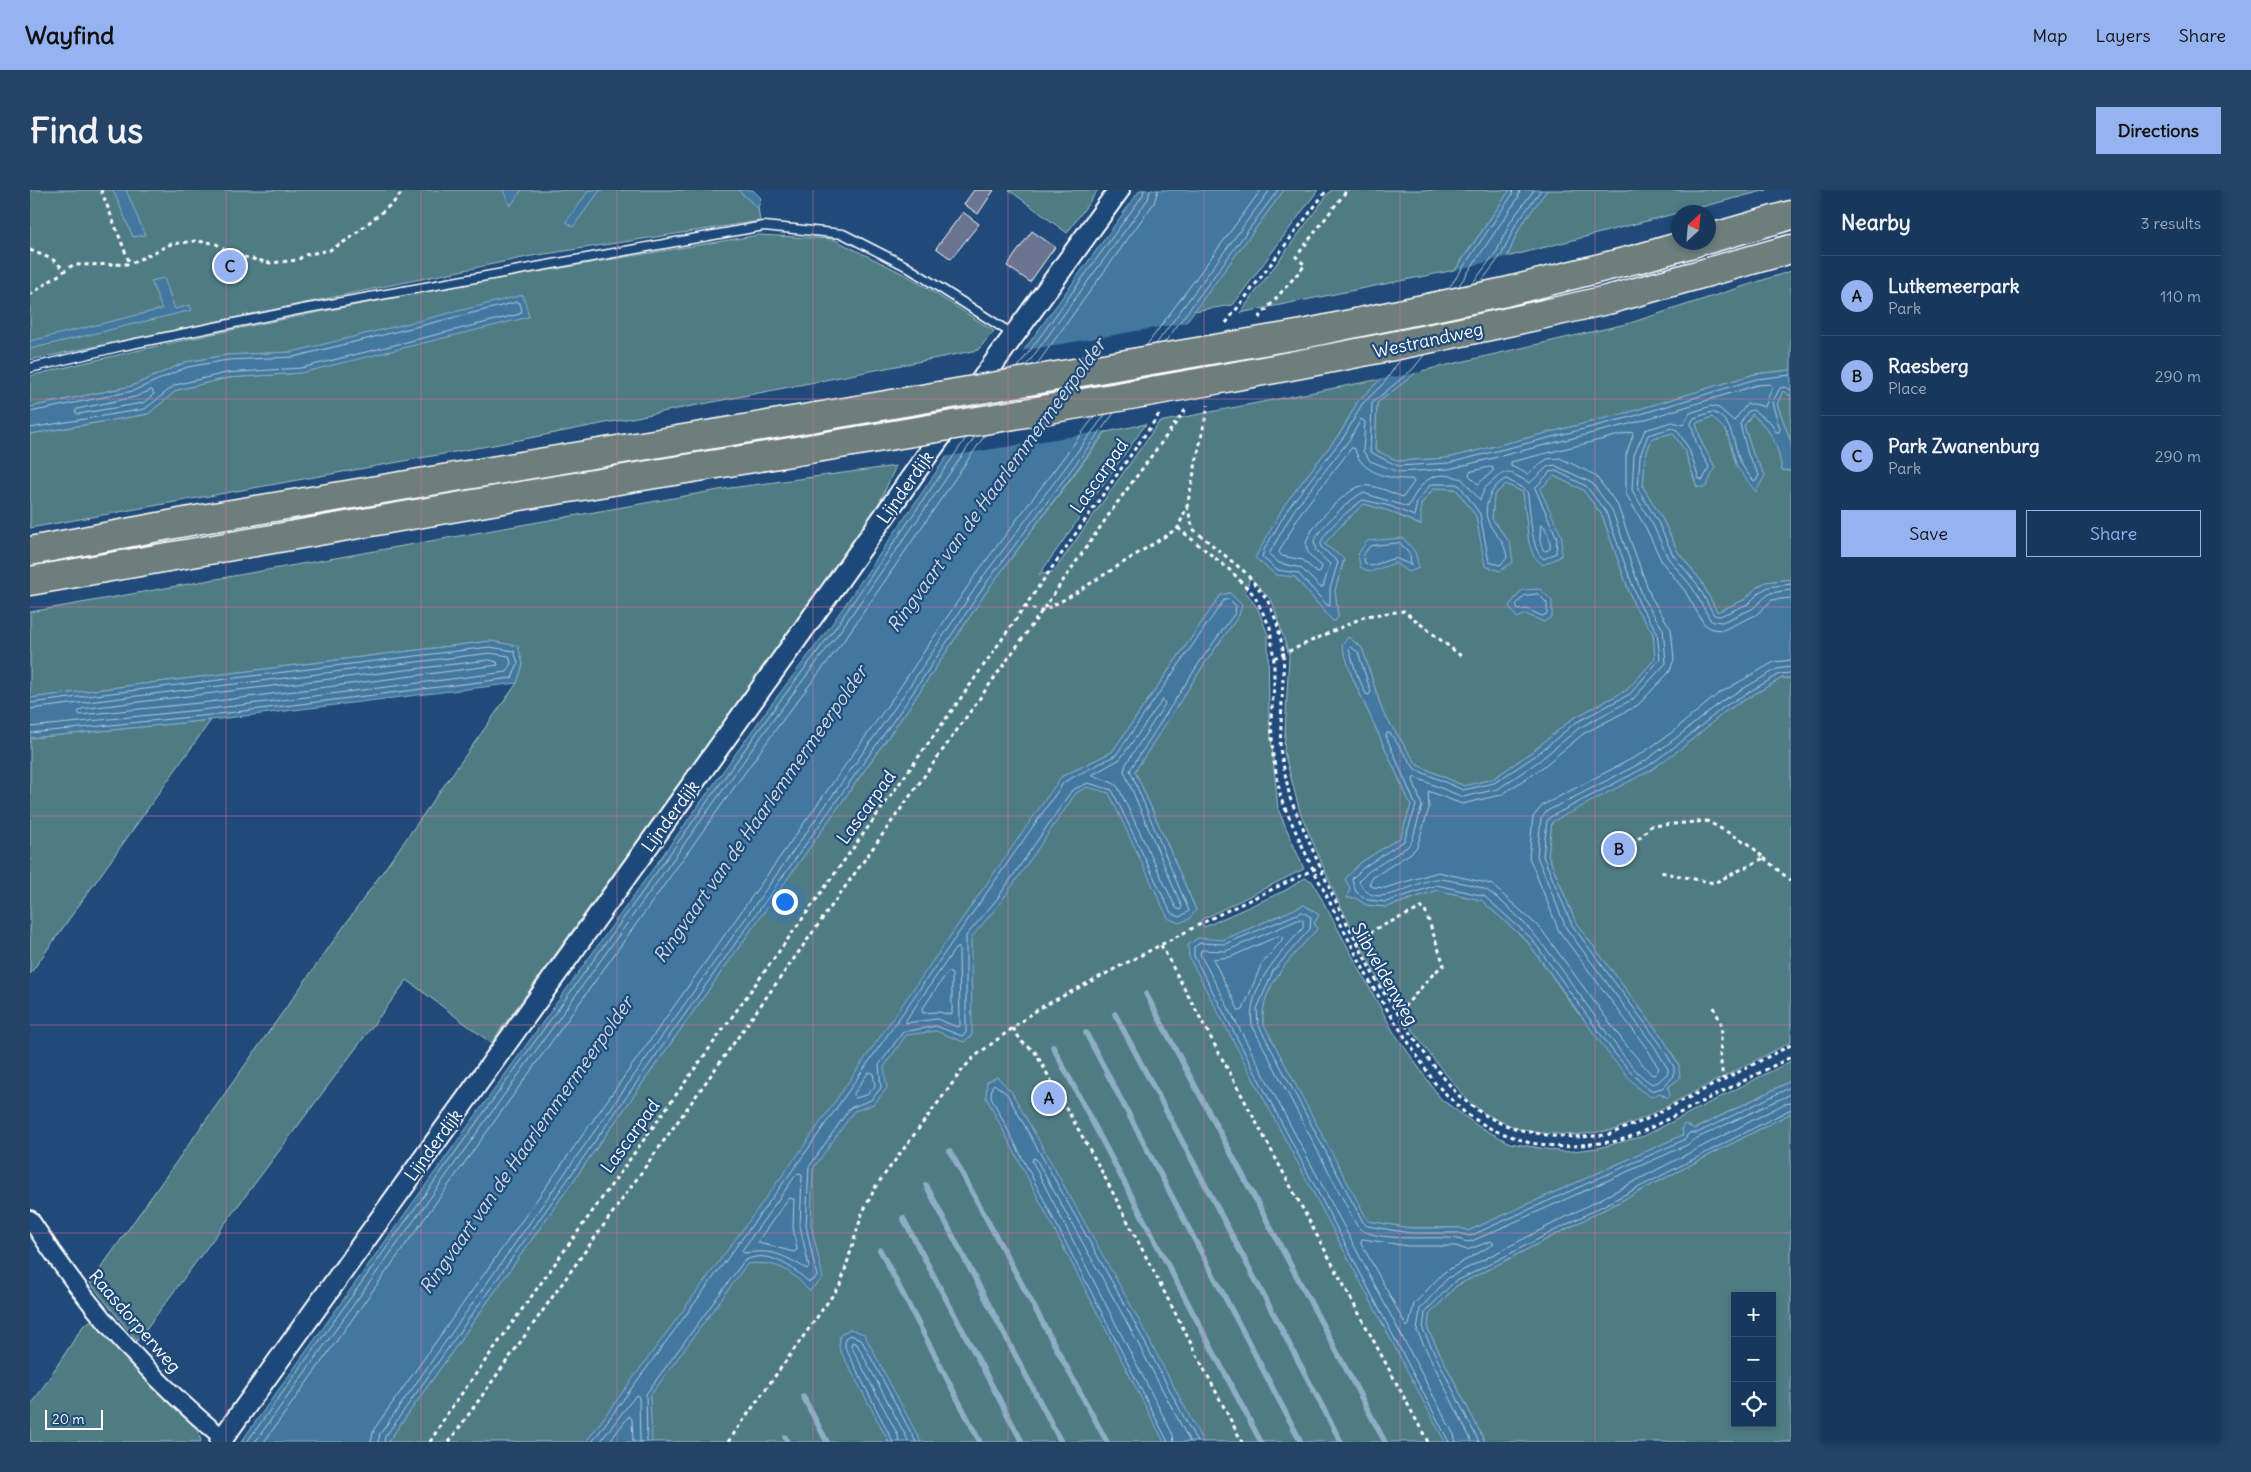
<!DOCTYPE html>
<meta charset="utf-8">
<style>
body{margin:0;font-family:Delius,sans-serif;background:#244365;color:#f1f3f6}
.controls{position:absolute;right:15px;bottom:15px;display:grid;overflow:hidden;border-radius:0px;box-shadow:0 2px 8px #0003}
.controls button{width:45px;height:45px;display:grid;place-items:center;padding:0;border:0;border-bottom:1px solid #365272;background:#17385c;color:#f1f3f6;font:25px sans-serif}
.compass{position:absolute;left:1641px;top:15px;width:45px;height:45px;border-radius:50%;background:#17385c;box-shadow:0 2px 8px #0003;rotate:26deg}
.scale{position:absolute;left:15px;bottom:12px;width:58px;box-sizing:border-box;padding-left:5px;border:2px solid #fff;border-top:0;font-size:14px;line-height:18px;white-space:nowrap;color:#fff;-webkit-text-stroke:4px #1f4a7a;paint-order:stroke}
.you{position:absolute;left:754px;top:711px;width:18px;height:18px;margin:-12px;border:4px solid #fff;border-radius:50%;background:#1a73e8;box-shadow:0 0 0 8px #1a73e833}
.badge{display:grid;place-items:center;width:32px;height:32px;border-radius:50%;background:#95b2f1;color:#111;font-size:16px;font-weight:700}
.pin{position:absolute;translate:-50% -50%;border:2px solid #fff;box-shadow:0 1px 5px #0006}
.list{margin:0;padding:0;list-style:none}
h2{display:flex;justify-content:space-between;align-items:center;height:65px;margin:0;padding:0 20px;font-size:21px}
h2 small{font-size:16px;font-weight:400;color:#9eacbb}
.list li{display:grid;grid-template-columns:32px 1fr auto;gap:15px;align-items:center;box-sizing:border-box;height:80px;padding:0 20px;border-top:1px solid #365272}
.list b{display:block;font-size:19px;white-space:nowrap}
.list p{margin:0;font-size:16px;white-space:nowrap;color:#9eacbb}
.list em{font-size:16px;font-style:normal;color:#9eacbb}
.actions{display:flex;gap:10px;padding:15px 20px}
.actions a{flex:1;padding:11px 0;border:1px solid #95b2f1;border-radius:0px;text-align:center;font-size:18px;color:#95b2f1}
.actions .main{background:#95b2f1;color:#111}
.icon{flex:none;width:28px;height:28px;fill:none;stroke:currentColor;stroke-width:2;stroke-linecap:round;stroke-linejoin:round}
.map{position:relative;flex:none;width:1761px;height:1252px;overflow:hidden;border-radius:0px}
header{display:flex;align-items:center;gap:30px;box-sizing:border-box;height:70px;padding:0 25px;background:#95b2f1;color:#111}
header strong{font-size:24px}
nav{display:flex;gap:28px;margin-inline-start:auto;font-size:18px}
.intro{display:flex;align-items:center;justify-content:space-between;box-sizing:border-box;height:120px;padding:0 30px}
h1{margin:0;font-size:35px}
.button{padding:12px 22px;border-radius:0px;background:#95b2f1;color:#111;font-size:18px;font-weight:700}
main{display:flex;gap:30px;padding:0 30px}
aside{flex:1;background:#17385c;border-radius:0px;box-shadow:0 2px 8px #0003}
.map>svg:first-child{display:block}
</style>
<header>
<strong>Wayfind</strong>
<nav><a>Map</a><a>Layers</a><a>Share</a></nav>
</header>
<div class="intro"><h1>Find us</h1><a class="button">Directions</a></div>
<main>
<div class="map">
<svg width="1761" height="1252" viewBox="0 0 1761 1252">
<rect width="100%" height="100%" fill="#1f4a7a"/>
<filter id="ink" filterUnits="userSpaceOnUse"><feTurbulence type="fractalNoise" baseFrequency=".02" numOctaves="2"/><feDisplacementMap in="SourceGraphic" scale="10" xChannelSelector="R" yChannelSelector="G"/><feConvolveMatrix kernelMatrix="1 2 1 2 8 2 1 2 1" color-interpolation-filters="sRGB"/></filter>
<g filter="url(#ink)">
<!-- green -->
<path fill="#4f7c84" stroke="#a7bec2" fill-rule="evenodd" d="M0,0h708l20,18 2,13 -228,35 -502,104z
M979,0h89l-31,43z
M1254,0h34l-85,115 -39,6z
M1301,0h179l-55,80 -215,43z
M1517,0h220l-260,67 13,-30z
M729,45l74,4 75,37 86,55 -16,19 -479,94 -469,84v-94l118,-20 29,-24 50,-12 74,-5 -9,-21 -65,3 -41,7 -54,24 -102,21v-31c240,-60 485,-101 729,-141z
M1761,81v99l-36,4 -125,38 -182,46 -50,3 -23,-11 2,-47 40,-31 213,-49z
M1351,189l-23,22 -17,31 -56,72 -2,71 12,2 37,43 6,-3 -3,-27 9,-30 -20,-16 22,-24 18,-16 25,7 31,14 1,-21 13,-16 22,1 20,27 5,24 29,3 -18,-24 2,-24 12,-11 17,8 6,51 20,-32 -9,-22 14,-13 29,14 19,25 32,90 19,28 3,25 -29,32 -55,29 -40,33 -39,27 -29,7 -47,-21 -34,-52 -21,-65 -14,-11 3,37 60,131 -10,32 -41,26 -10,25 6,10 10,7 21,2 50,-17 44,10 46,41 51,72 86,84 15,-31 -15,-26 -88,-117 -28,-68 4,-34 131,-74 44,-37 55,-32h9v364l-145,75 -32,13 -39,5 -36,-2 -20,-4 -19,-8 -16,-8 -15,-11 -35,-42 -52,-73 -46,-90 -36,-85 -16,-60 5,-97 -17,-54 -22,-24 -4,15 12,17 10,26 1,80 9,94 26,60 -103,51 3,7 82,-37 19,-12 7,3 81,150 48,68 37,27 32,17 54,9 34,-4 46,-12 147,-75v20l-97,48 -6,-4 -6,3 1,7 -215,96 -8,-3h-50l-43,-7 -104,-198c-4,-37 32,-69 54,-94l-3,-6 5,-8 -15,-10 -81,35 231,502h-1066l522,-736 81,-121 115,-153 40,-8 -107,151 15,-4 105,-149zM1492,400l22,32 -35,-16zM1200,403l9,22 -34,48 -70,108 61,139 -95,-135 -38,6 -2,-4 51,-25 109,-157z
M1753,201l8,5v46l-14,-38z
M1722,224c21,18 26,29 30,56l9,1v108l-25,3 -10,6 -10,11 -29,13 -16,-31 -23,-29 -15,-32 -20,-33 2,-30 7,-19 21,-5 12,18 12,36 18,-20 -13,-23 -6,-21 16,-6 15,15 10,35 28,8 -12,-21 -9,-28z
M866,276l-21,46 -384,531 -84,-63 -270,361 -47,-58 427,-600 6,-19 -32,-23 -461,57v-86l700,-124z
M181,530l-181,254v-236z
M1761,923v329h-306l-57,-112 1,-15 27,-29zM1705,1106h37v127h-37z
M63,1129l105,110 3,13h-171v-35l53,-81z"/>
<!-- water -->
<path fill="#4378a0" stroke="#8eaec6" d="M83,0h13l19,45 -12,2z
M473,0h19l-12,16z
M559,0h11l-27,37 -7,-5z
M708,0h15l8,8 -3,10z
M1110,0h144l-293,395 -81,121 -522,736h-147l526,-732 62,-82 116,-169z
M1480,0h37l-27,37 -13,30 -90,115 -40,31 -2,47 23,11 50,-3 182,-46 125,-38 36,-4v26l-8,-5 -6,13 14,38v29l-9,-1c-4,-25 -10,-40 -30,-56l-8,12 9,28 12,21 -9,17 -19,-25 -10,-35 -15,-15 -16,6 6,21 13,23 -9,20h-9l-12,-36 -12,-18 -21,5 -7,19 -2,30 20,33 15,32 23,29 16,31 29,-13 10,-11 10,-6 25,-3v99h-9l-55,32 -44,37 -32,23 -99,52 -4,33 28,68 88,117 15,26 1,12 -12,9 2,8 -2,3 -8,-5 -9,4 -12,-8 -28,-32 -84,-116 -46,-41 -44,-10 -50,17 -21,-2 -10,-7h-9l3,-10 -5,-9 15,-16 41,-26 10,-32 -60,-131 -9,-29 6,-8 14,11 21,65 34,52 47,21 29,-7 39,-27 40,-33 55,-29 28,-31 -2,-26 -19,-28 -32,-90 -19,-25 -29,-14 -14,13 22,48 -1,19 -18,9 -9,-8 -5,-14 -6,-51 -17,-8 -12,11 -2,24 18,24 3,19 -13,9 -15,-5 -9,-50 -20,-27 -22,-1 -13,16v21l-32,-14 -25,-7 -18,16 -22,24 20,15 -9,31 3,27 -3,4 -3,-1 -37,-43 -19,-2 -21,-17 30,-54 56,-72 17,-31 23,-22z
M134,88l11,31 15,-4 2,5 -162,39v-8l132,-32 -11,-28z
M493,105l6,22 -228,56 -74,5 -50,12 -29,24 -118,20v-27l102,-21 54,-24 41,-7 65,-3z
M1373,348l12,14 4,16 -11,4 -13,-9 -25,9 -10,-5 -2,-13 9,-13z
M1510,399l12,12v15l-8,6 -18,-8 -9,4 -8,-12 13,-16z
M1200,403l12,12 -3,10 -34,48 -70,108 61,139 -7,9 -10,4 -11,-5 -59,-125 -22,-6 -11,6 -75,109 -30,36 1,97 -8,7 -28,-11 -30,4 -22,32 3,21 -13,16 -20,7 -41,58 -2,56 12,53 -14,13c-19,-22 -32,-30 -62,-27l-97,132 2,46h-66l213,-289 262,-376 51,-25 109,-157z
M461,451l27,5 5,18 -6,19 -306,37 -181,18v-40z
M1274,715l15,10 -5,8 3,6c-22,25 -58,57 -54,94l105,198 42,7h50l8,3 215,-96 -1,-7 2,-4 11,5 96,-48v32l-335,173 -27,29 -1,15 57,112h-40l-256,-485 -1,-12 10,-7 25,2z
M967,887l14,14 123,220 69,131h-39l-178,-345 1,-15z
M820,1139l14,5 57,108h-32l-50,-94 1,-13z"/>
<!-- pier -->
<path fill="#1f4a7a" d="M1480,66l-89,116 -45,8 76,-109z
M1159,132l-78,108 -168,27 77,-106z"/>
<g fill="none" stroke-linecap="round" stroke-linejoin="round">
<!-- shore -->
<path stroke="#b4c9d9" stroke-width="1" d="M1451,92l21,-28 14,-30 25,-34
M1442,94l25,-33 14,-30 23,-31
M1428,97l60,-89 2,-8
M1419,98l63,-93 1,-5
M1135,152l113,-152
M1126,154l114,-154
M1116,156l115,-156
M1394,165l-11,14 -41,34 -2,49 28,14 51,-3 182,-46 125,-38 35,-4
M1370,170l-16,23 -22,21 -17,31 -56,72 -25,43 -2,7 15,13 21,3 29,32 3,1v-17l8,-27 -17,-15c-4,-11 32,-41 42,-47l27,6 24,10 3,-14 14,-18h25l4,2 20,28 9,48 11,3 7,-7c-3,-21 -13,-22 -19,-37 -6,-14 4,-38 19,-42l20,12c4,16 3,61 17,68l12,-6 1,-15 -22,-50 15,-16 6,-1 30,15 20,26 33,91 18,29 3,27 -30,35 -55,29 -40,33 -41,27 -31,7 -48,-21 -25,-36h-3l-1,3 30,70 -12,35 -40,26 -12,12 4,13 12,8 18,2 51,-17 47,11 47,42 84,116 28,31 8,6 11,-3 12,-12v-9l-15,-25 -87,-117 -29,-69 4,-35 3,-4 98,-51 32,-23 45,-37 55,-32 11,-1
M1007,174l117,-161 4,-13
M996,176l122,-167 2,-9
M988,177l125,-172 1,-5
M122,200l2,4 -11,9 -65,11 -3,-2 2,-3 58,-12z
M1761,200l-6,-3 -5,1 -8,15 8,26 -1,3h-3l-5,-9 -18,-13 -5,1 -8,13 8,31 11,20 -3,6 -3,-1c-4,-5 -9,-11 -12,-17 -8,-17 -7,-44 -29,-51l-18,6 -3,5 6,22 12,22 -6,13 -4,-1 -10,-30 -12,-19 -5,-2 -24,7 -8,21 -2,33 20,33 15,33 24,29 17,31 6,1 28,-12 12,-12 8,-5 23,-3
M0,222l103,-21 54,-24 41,-7 65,-3 224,-55 3,1 2,8 -2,3 -219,54 -75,5 -51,12 -30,24 -115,19
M1322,258l3,1c5,24 36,31 57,30l2,3 -11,15c-12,-4 -28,-13 -41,-11 -14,1 -57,45 -56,59 1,11 9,15 16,21l-2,6 -3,1 -14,-13 -21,-4 -3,-4 21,-38z
M1460,277l3,1v3l-15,13 -9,-9 1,-3z
M1511,335l3,1 6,14v9l-4,2 -3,-1 -3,-9z
M1370,353l10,12 1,10 -16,-7 -24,8 -6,-3 -2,-8 7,-9z
M1761,400l-21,3 -18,16 -30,13 -11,-1 -19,-34 -24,-29 -15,-33 -21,-35 2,-35 11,-25 27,-8 11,3 7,-12 21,-7 8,2 15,13 13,-17h7l11,3 7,-20 -2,-3 -13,1 -124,38 -184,46 -51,3 -28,-11 -7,-10 2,-29 -4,-3 -11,20 -56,71 -25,44 10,9 22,5 19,19h3l7,-23 -14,-13 -2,-10c4,-11 38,-45 49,-48l45,14c13,-25 23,-39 54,-28l18,21 5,-12 17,-15h9l19,10 17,-16 7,-2 38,18 20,27 32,90 19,29 3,34 -33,36 -54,29 -40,33 -41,28 -35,8 -49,-20 -1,3 9,26 -10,35 -5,6 -39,25 -9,9c14,34 55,-1 78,-2 9,0 44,7 51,12 51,37 82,93 119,142 11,15 28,41 45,51l6,-2 10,-9v-4l-14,-23 -88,-118 -29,-72 4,-37 6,-8 98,-50 31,-23 46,-37 55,-32 14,-2
M1508,404l9,9v11l-5,2 -15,-7 -9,1 -2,-5 8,-9z
M1761,408l-19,2 -16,15 -33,15 -11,-1 -8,-5 -19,-33 -23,-29 -16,-34 -20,-34v-39l7,-20 -1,-3 -121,30v4l17,8 19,-15 13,-1 35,17 22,29 34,93 20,32 3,30 -4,12 -32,34 -55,29 -40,33 -42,28 -39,9 -34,-13 1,17 -12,39 -6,6 -39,25 -3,6 4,3 12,1 53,-16 53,12 50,45 85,116 25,29 3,1 5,-6 -11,-19 -89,-119 -30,-74 4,-40 10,-12 98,-51 30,-21 47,-39 56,-32 17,-2
M1321,457l7,5 13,40 -2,3 -3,-1 -10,-22 -7,-22z
M460,470l7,2 1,3 -289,37 -129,13 -2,-3 4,-3z
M1133,510l2,4 -39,60 -2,7 58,136 -2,3 -4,-2 -58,-121 -5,-4 -21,-8 28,-16z
M0,513l460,-56 24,4 4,12 -6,15 -301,37 -181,18
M0,519l460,-56 19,3 2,7 -4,9 -297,37 -180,18
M1249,746l3,1v3l-21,25 -18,45 -4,1 -26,-52 17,-2z
M929,758l1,78 -3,1 -20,-8 -31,4v-3l49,-71z
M918,782l4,2v41l-14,-3 -15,1 -1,-3z
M839,882l4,1 2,13 -8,9 -12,3 -1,-4z
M767,984l3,-1 2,3 -2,50 9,41 -2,2c-25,-14 -32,-20 -63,-16l-2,-2z
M759,1008l5,1 -1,28 4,23 -3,2 -35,-9v-3z
M1333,1049l45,7h48l11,4 24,-9 3,3 -51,29 -29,31 -5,21 -2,2 -46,-84z
M217,1252l524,-729 62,-82 133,-193
M225,1252l521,-726 62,-82 137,-197
M234,1252l518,-721 63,-82 140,-204
M341,1252l3,-13 521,-734 81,-121 118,-157
M348,1252l2,-8 521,-735 81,-121 123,-163
M354,1252l1,-5 521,-734 81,-121 127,-169
M562,1252l211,-286 261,-374 52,-27 108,-155 5,-1 7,7 -1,7 -34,47 -71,110 59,141 -9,6 -9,-4 -59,-123 -24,-7 -16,7 -75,109 -31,37v97l-4,3 -26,-10 -33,6 -24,33 2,23 -10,12 -21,8 -41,59 -3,59 11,51 -8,5c-17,-15 -41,-34 -65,-21l-98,133 1,48
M570,1252l36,-47 3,2 1,45
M579,1252l20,-26 3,3 1,23
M863,1252l-48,-95v-9l5,-3 11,4 55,103
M869,1252l-1,-7 -47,-89 1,-4 5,2 52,98
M1138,1252l-177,-345 1,-11 2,-2 13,10 123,220 67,128
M1144,1252l-1,-7 -141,-274 1,-3 3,1 88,158 66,125
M1419,1252l-255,-486v-9l6,-4 25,1 77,-32 9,5 -1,12 -37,42 -16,38 1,15 105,198 4,4 43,7h48l12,3 214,-96 5,-7h8l94,-46
M1426,1252l-2,-7 -254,-481 1,-4 25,1 74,-32 3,1v8c-24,27 -56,58 -51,97l105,201c15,18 79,9 100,13 6,1 9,4 15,2l215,-96 6,-5 98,-46
M1442,1252l-55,-111 3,-22 28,-31 336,-174 7,-1
M1449,1252l-56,-112 2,-18 28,-29 338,-174"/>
<!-- stream -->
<path stroke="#8eaec6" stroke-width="5.5" d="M1116,804l239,448
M1085,824l226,428
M1056,843l215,409
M1023,857l208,395
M920,961l157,291
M896,995l135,257
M873,1028l119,224
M850,1060l100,192
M773,1206l24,46
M755,1247l2,5"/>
</g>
<!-- building -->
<path fill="#6b7390" stroke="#fff" d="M944,0h20l-16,24 -14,-10z
M933,22l16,12 -28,35 -15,-11z
M1002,41l23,16 -25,35 -23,-16z"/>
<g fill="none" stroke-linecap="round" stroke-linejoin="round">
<defs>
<path id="service" d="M0,178l92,-22 181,-37 461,-83 79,8 61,31 110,70"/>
<path id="minor" d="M0,1029c53,82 116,157 193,219"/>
<path id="tertiary" d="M190,1252l619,-862 84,-119 196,-271"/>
<path id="motorway" d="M1678,49l83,-24
M1610,68l56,-16
M1581,109l180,-50
M0,361l166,-31 620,-103
M0,391l490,-85 271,-44"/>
</defs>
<!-- service casing -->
<use href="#service" stroke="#fff" stroke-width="11"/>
<!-- minor casing -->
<use href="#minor" stroke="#fff" stroke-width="20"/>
<!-- tertiary casing -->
<use href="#tertiary" stroke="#fff" stroke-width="24"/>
<!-- motorway casing -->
<use href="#motorway" stroke="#fff" stroke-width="31"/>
<!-- path -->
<path stroke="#fff" stroke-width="3" stroke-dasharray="4 4" stroke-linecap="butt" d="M71,0l29,74
M0,60l22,9 13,11
M0,105l43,-30 57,-1 41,-20 24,-3 20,2 16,11 39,9 28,-3 6,-5 26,-5 19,-11 45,-37 10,-12
M1229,128l46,-53 -9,-8 51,-67
M1196,133l101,-133
M1157,316l6,23 53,44 21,26 10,24 7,31 -4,95 10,49 42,96 46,90 51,76 29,35 23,18 21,11 23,7 26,5 30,1 26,-2 36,-14 148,-76
M1148,338l53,43 23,24 16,32 4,35v25l-3,31 2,38 8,43 29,64 62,123 62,96 32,32 27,16 37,13 34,4 54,-6 22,-8 151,-76
M994,417l18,4 27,-14 109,-69 9,-22 21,-101
M1244,468l92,-42 38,-5 57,45
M1597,660l24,-24 56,-5 42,23 15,14 -50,25 -54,-11
M1734,668l27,23
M1327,753l20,-15 47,-21 20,58 -9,7 -37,42
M1131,755l267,497
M1684,817l8,19 -2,29 3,24
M983,838l9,14 13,10 66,118 141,272
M400,1252l17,-28 516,-719 197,-282
M419,1252l593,-831 75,-108 69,-94
M698,1252l107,-150 6,-9 21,-69 14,-28 87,-117 11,-12 64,-48 178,-93 105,-50"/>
<!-- service -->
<use href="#service" stroke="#1f4a7a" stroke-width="8"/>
<!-- minor -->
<use href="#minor" stroke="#1f4a7a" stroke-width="16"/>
<!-- tertiary -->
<use href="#tertiary" stroke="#1f4a7a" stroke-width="20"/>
<!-- motorway -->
<use href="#motorway" stroke="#6d7e7c" stroke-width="28"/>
<defs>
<path id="motorway-bridge" d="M786,227l487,-83 202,-42 135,-34
M761,262c274,-45 549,-90 820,-153"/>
</defs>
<!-- motorway-bridge casing -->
<use href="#motorway-bridge" stroke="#fff" stroke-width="31" stroke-linecap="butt"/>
<!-- motorway-bridge -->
<use href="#motorway-bridge" stroke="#6d7e7c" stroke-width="28"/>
</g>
</g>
<!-- grid -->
<path fill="none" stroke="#da749d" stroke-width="1" stroke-opacity="0.55" d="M196,0v1252M391,0v1252M587,0v1252M783,0v1252M978,0v1252M1174,0v1252M1370,0v1252M1565,0v1252M0,209h1761M0,417h1761M0,626h1761M0,835h1761M0,1043h1761"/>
<g text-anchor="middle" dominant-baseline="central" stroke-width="4.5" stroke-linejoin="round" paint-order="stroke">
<!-- street labels -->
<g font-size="18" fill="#fff" stroke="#1f4a7a">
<text transform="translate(1398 150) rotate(-12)">Westrandweg</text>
<text transform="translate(1069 286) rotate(-55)">Lascarpad</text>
<text transform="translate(875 297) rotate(-55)">Lijnderdijk</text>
<text transform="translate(836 617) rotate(-54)">Lascarpad</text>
<text transform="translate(640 626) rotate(-54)">Lijnderdijk</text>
<text transform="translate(1355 784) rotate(60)">Slibveldenweg</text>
<text transform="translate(600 946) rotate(-54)">Lascarpad</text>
<text transform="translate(403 955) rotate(-54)">Lijnderdijk</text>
<text transform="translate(105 1131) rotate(49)">Raasdorperweg</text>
</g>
<!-- water labels -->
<g font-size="19" font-style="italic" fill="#d0dde7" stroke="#1f4a7a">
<text transform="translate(966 295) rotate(-54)">Ringvaart van de Haarlemmermeerpolder</text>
<text transform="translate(730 624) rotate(-55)">Ringvaart van de Haarlemmermeerpolder</text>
<text transform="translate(496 955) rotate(-55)">Ringvaart van de Haarlemmermeerpolder</text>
</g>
</g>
</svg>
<div class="controls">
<button>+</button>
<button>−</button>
<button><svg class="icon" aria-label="locate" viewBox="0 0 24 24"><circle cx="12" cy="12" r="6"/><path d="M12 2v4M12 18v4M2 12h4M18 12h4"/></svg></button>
</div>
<svg class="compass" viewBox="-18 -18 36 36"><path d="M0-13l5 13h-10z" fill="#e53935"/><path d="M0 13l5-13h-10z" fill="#9eacbb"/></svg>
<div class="scale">20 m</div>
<div class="you"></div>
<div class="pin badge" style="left:1019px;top:908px">A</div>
<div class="pin badge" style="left:1589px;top:659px">B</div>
<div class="pin badge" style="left:200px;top:76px">C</div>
</div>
<aside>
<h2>Nearby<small>3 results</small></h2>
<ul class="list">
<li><span class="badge">A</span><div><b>Lutkemeerpark</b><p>Park</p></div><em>110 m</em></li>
<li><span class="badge">B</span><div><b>Raesberg</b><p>Place</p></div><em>290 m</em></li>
<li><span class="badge">C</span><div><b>Park Zwanenburg</b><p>Park</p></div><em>290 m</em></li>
</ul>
<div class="actions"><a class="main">Save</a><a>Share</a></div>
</aside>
</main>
